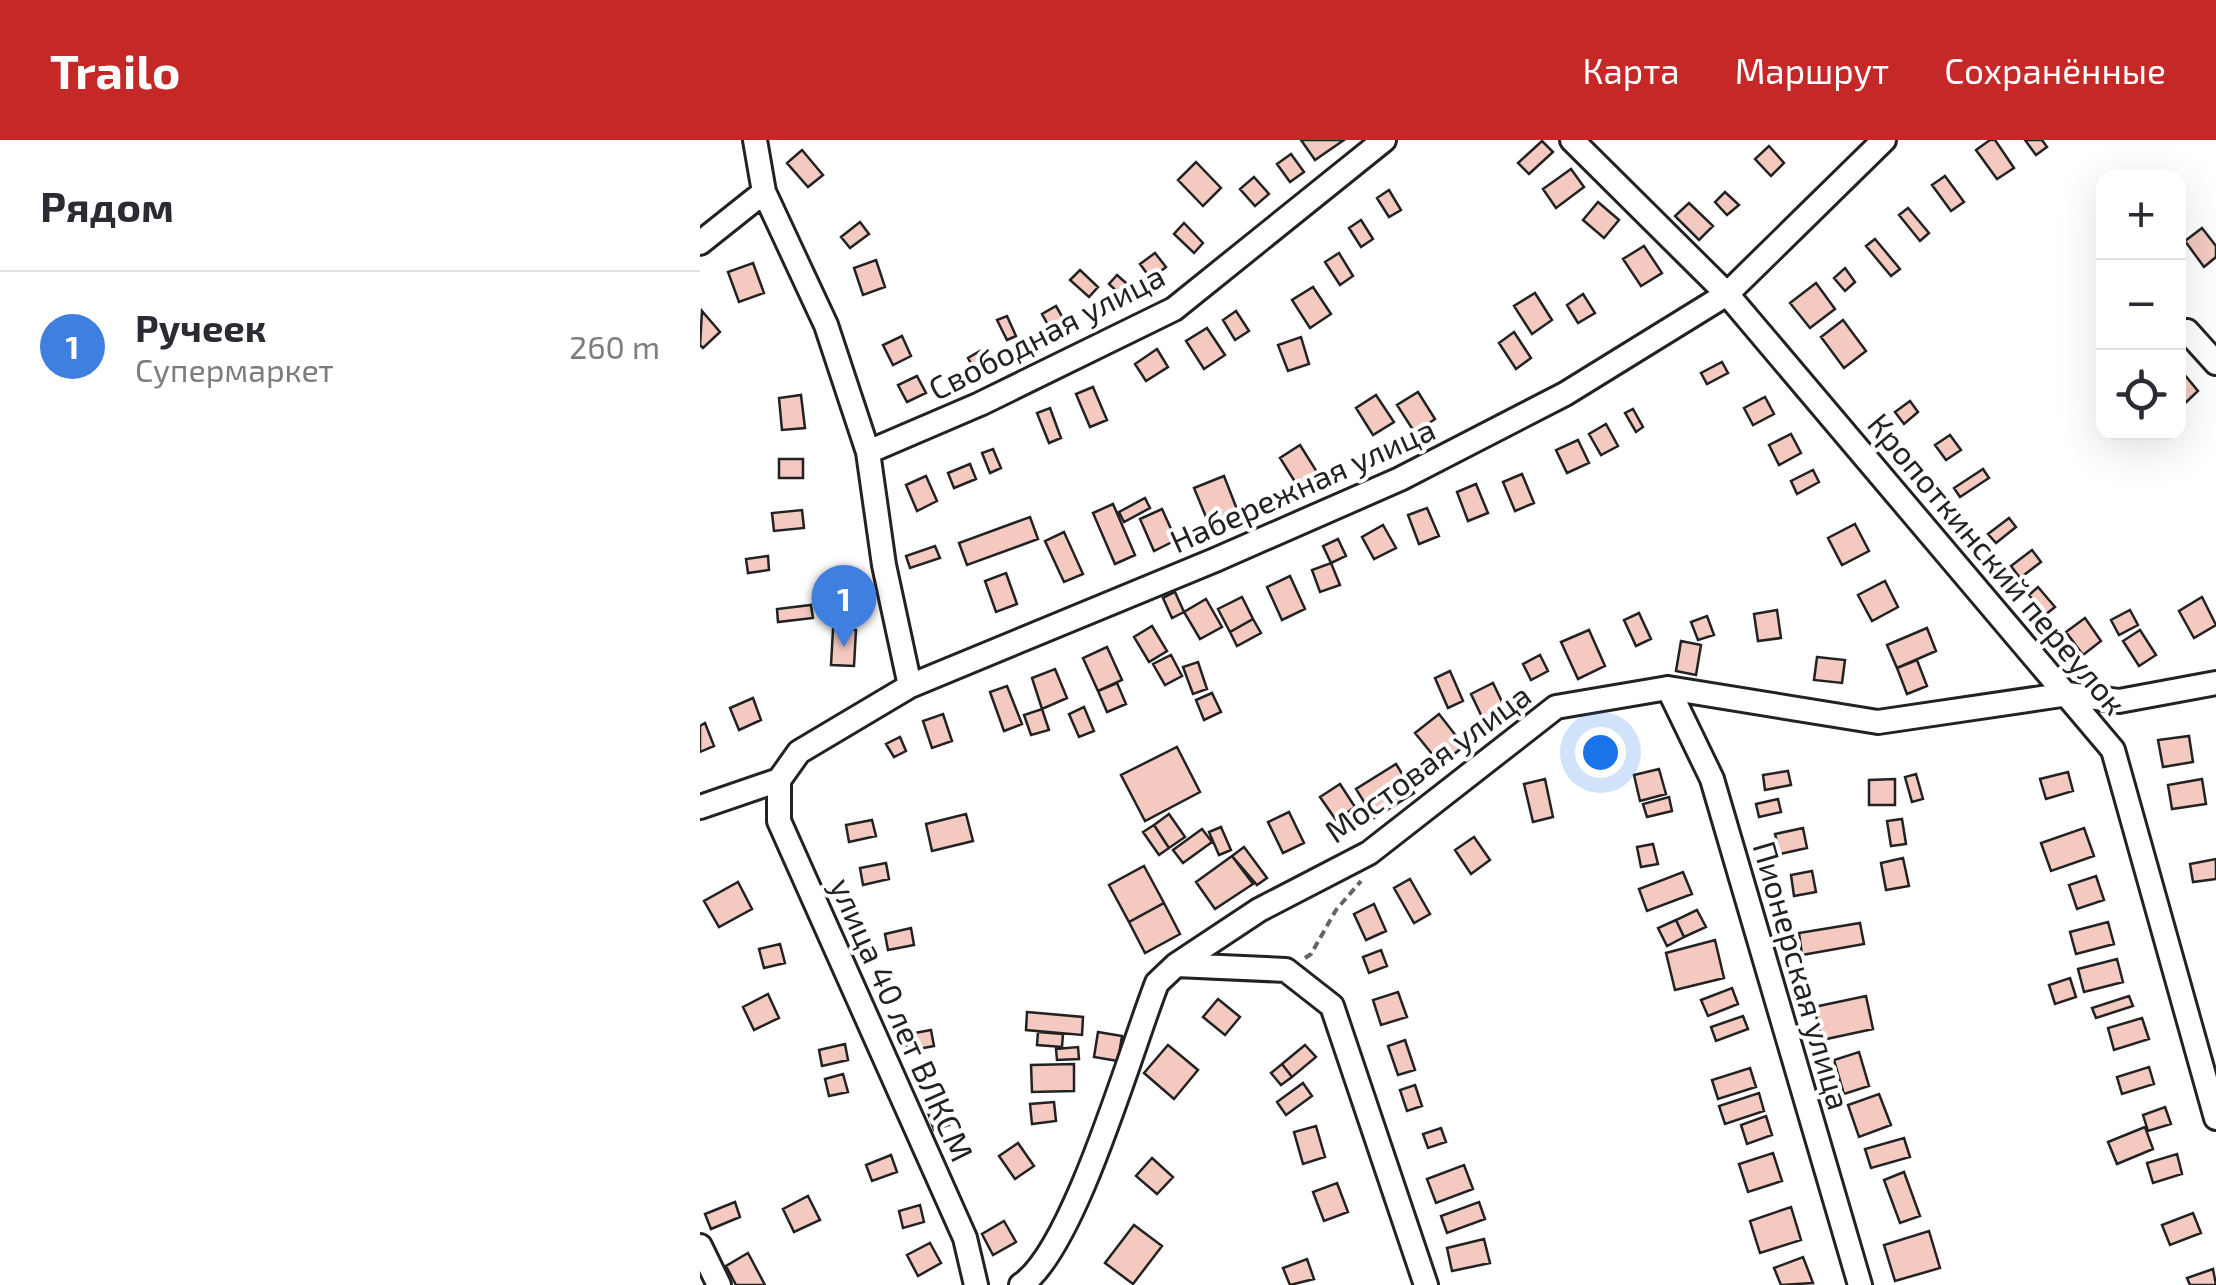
<!DOCTYPE html>
<html lang="ru">
<meta charset="utf-8">
<style>
body{margin:0;font-family:"Exo 2",sans-serif;background:#f2f2f3;color:#2b2b33}
.controls{position:absolute;right:30px;top:30px;display:grid;overflow:hidden;border-radius:20px;box-shadow:0 10px 40px #0002}
.controls button{width:90px;height:90px;display:grid;place-items:center;padding:0;border:0;border-bottom:2px solid #e1e1e2;background:#fff;color:#2b2b33;font:50px sans-serif}
.you{position:absolute;left:900px;top:612px;width:35px;height:35px;margin:-25px;border:8px solid #fff;border-radius:50%;background:#1a73e8;box-shadow:0 0 0 15px #1a73e833}
.badge{display:grid;place-items:center;width:65px;height:65px;border-radius:50%;background:#c62828;color:#fff;font-size:32px;font-weight:700}
.pin{position:absolute;translate:-50% -82px;filter:drop-shadow(0 2px 5px #0008)}
.pin::after{content:'';position:absolute;top:52px;width:35px;height:30px;background:inherit;clip-path:polygon(0 0,100% 0,50% 100%)}
.list{margin:0;padding:0;list-style:none}
h2{display:flex;justify-content:space-between;align-items:center;height:130px;margin:0;padding:0 40px;font-size:42px}
h2 small{font-size:32px;font-weight:400;color:#7c7c81}
.list li{display:grid;grid-template-columns:65px 1fr auto;gap:30px;align-items:center;box-sizing:border-box;height:150px;padding:0 40px;border-top:2px solid #e1e1e2}
.list b{display:block;font-size:38px;white-space:nowrap}
.list p{margin:0;font-size:32px;white-space:nowrap;color:#7c7c81}
.list em{font-size:32px;font-style:normal;color:#7c7c81}
.icon{flex:none;width:55px;height:55px;fill:none;stroke:currentColor;stroke-width:2;stroke-linecap:round;stroke-linejoin:round}
.map{position:relative;flex:none;width:1516px;height:1145px;overflow:hidden}
header{display:flex;align-items:center;gap:60px;box-sizing:border-box;height:140px;padding:0 50px;background:#c62828;color:#fff}
header strong{font-size:48px}
nav{display:flex;gap:55px;margin-inline-start:auto;font-size:35px}
main{display:flex}
aside{flex:1;background:#fff}
.map>svg:first-child{display:block}
</style>
<header>
<strong>Trailo</strong>
<nav><a>Карта</a><a>Маршрут</a><a>Сохранённые</a></nav>
</header>
<main>
<aside>
<h2>Рядом<small></small></h2>
<ul class="list">
<li><span class="badge" style="background:#3f7fe0">1</span><div><b>Ручеек</b><p>Супермаркет</p></div><em>260 m</em></li>
</ul>
</aside>
<div class="map">
<svg width="1516" height="1145" viewBox="0 0 1516 1145">
<rect width="100%" height="100%" fill="#fff"/>
<!-- building -->
<path fill="#f3c9c0" stroke="#222" stroke-width="2.5" d="M601,0h43l-29,20z
M1290,0h5l19,28 -17,11 -21,-29z
M1325,0h17l5,7 -11,8z
M842,1l11,11 -24,22 -11,-11z
M1069,6l15,17 -13,13 -16,-17z
M102,10l21,25 -15,12 -21,-24z
M591,14l13,18 -14,10 -13,-18z
M496,22l25,26 -18,18 -25,-26z
M871,29l13,18 -28,21 -13,-19z
M1245,36l19,26 -13,9 -19,-26z
M554,37l15,17 -14,12 -15,-17z
M689,50l12,20 -12,7 -12,-19z
M1025,52l14,13 -12,10 -12,-13z
M898,62l21,18 -15,18 -21,-18z
M989,63l24,23 -14,14 -24,-24z
M1208,68l21,25 -9,8 -21,-26z
M661,80l12,19 -12,8 -12,-19z
M160,82l9,12 -19,14 -9,-11z
M484,83l19,20 -9,10 -20,-19z
M1502,88l14,18v11l-12,10 -19,-26z
M1175,99l25,30 -9,7 -25,-30z
M944,106l18,27 -21,13 -18,-27z
M455,113l11,14 -15,12 -11,-15z
M639,113l14,23 -13,9 -15,-23z
M176,120l9,27 -22,8 -9,-27z
M53,123l11,30 -25,9 -11,-30z
M1145,128l10,14 -10,9 -11,-13z
M380,130l18,17 -9,10 -19,-17z
M417,135l18,16 -8,10 -18,-17z
M1116,143l19,26 -25,19 -20,-25z
M613,147l18,27 -21,14 -18,-28z
M835,153l17,27 -20,14 -18,-28z
M883,154l12,19 -17,10 -11,-18z
M356,166l11,19 -14,9 -11,-20z
M2,171l18,21 -17,16 -3,-3z
M536,171l13,20 -14,9 -12,-20z
M307,176l9,20 -9,4 -10,-20z
M1143,180l23,31 -22,17 -23,-31z
M507,188l18,27 -21,14 -18,-28z
M814,192l17,26 -15,11 -17,-26z
M202,196l9,20 -18,9 -10,-20z
M601,197l8,27 -21,7 -10,-26z
M457,209l11,18 -22,14 -11,-17z
M280,211l9,16 -12,7 -9,-16z
M1022,222l6,11 -21,11 -6,-11z
M1484,234l14,17 -17,16 -3,-28z
M217,236l9,17 -19,9 -9,-17z
M393,247l14,33 -17,7 -14,-33z
M718,252l17,27 -20,14 -18,-28z
M101,255l4,33 -23,2 -3,-32z
M676,255l18,27 -21,13 -17,-27z
M1065,257l9,17 -21,11 -9,-17z
M1210,261l8,11 -14,12 -9,-12z
M350,268l11,30 -12,5 -12,-30z
M933,269l10,18 -7,5 -11,-19z
M906,284l12,22 -17,9 -12,-21z
M1091,294l10,19 -22,12 -10,-20z
M1250,295l11,15 -15,10 -11,-15z
M878,300l11,23 -22,10 -11,-23z
M600,305l17,27 -20,13 -17,-27z
M293,309l8,19 -11,5 -8,-20z
M79,319h24v19h-24z
M270,324l6,15 -22,9 -6,-15z
M1283,329l6,9 -29,19 -6,-9z
M1113,330l6,12 -22,12 -6,-13z
M822,334l12,29 -19,8 -12,-29z
M226,336l11,25 -20,10 -11,-26z
M524,336l16,41 -29,12 -17,-41z
M776,344l12,29 -20,8 -11,-29z
M445,358l5,10 -26,14 -5,-10z
M413,364l22,51 -20,9 -22,-51z
M727,368l12,28 -20,8 -11,-29z
M462,369l14,31 -22,11 -14,-32z
M102,370l2,18 -30,3 -2,-18z
M330,377l8,22 -71,26 -8,-22z
M1309,378l7,9 -20,16 -8,-9z
M1155,384l14,27 -27,14 -14,-27z
M683,385l13,23 -22,11 -12,-22z
M364,392l19,42 -19,8 -19,-41z
M638,399l8,17 -15,7 -8,-17z
M235,406l5,12 -30,10 -4,-12z
M1332,410l9,12 -21,16 -9,-12z
M68,416l1,14 -21,3 -2,-14z
M631,423l9,22 -20,7 -8,-22z
M306,433l11,31 -21,8 -11,-31z
M590,436l15,33 -23,11 -15,-33z
M1185,441l13,26 -26,14 -14,-26z
M1338,447l17,20 -10,8 -16,-20z
M475,452l9,20 -12,6 -9,-20z
M542,457l11,22 -23,13 -12,-23z
M1502,457l14,28 -22,13 -15,-27z
M506,459l16,28 -22,12 -16,-27z
M111,465l2,13 -35,4 -1,-13z
M1077,470l4,28 -23,3 -4,-27z
M1430,470l8,15 -19,10 -8,-15z
M939,473l12,26 -15,7 -12,-26z
M1007,476l7,19 -16,5 -7,-18z
M1385,478l16,23 -18,14 -17,-23z
M553,479l8,14 -24,13 -7,-14z
M452,486l15,25 -18,11 -15,-25z
M1227,488l9,23 -39,17 -10,-23z
M133,489l23,1 -2,36 -23,-1z
M889,490l16,36 -27,13 -17,-37z
M1440,490l16,25 -17,11 -16,-25z
M981,501l20,4 -5,30 -20,-4z
M407,507l15,33 -24,11 -15,-33z
M471,515l11,21 -17,9 -12,-21z
M840,515l8,16 -17,9 -8,-16z
M1117,517l28,3 -3,23 -28,-3z
M1217,520l10,26 -20,8 -10,-26z
M498,522l9,27 -14,5 -10,-27z
M355,529l12,29 -25,11 -10,-31z
M750,531l13,30 -15,7 -13,-30z
M417,543l9,21 -19,8 -9,-21z
M793,543l12,25 -22,11 -12,-25z
M307,546l15,38 -18,7 -14,-39z
M512,553l9,19 -17,8 -8,-20z
M53,558l8,22 -22,10 -9,-22z
M384,567l10,24 -15,6 -10,-23z
M342,569l7,21 -18,5 -7,-20z
M243,574l9,27 -20,7 -9,-27z
M739,574l25,32 -23,19 -26,-32z
M5,583l9,23 -14,6v-26z
M1489,596l4,26 -30,5 -5,-27z
M200,597l6,14 -12,6 -8,-13z
M477,607l23,45 -55,29 -24,-46z
M696,624l18,29 -40,25 -18,-29z
M959,629l7,25 -26,7 -6,-26z
M1088,631l3,14 -26,5 -2,-15z
M1368,632l5,19 -27,8 -6,-20z
M1216,634l7,25 -11,3 -7,-25z
M845,639l8,38 -20,5 -9,-38z
M1195,639v26h-26v-25z
M1502,639l4,25 -34,5 -4,-24z
M640,644l15,23 -19,13 -16,-23z
M969,657l3,14 -25,6 -4,-13z
M1078,659l3,13 -22,5 -3,-13z
M589,672l15,31 -21,10 -15,-31z
M266,674l7,27 -41,10 -6,-27z
M469,674l16,23 -16,11 -15,-23z
M1202,679l4,25 -15,2 -4,-25z
M172,680l4,16 -27,6 -3,-17z
M454,685l15,23 -10,7 -16,-23z
M521,687l10,23 -12,5 -10,-23z
M1103,688l4,20 -27,6 -5,-20z
M1384,688l10,28 -43,15 -10,-28z
M502,689l10,13 -29,21 -10,-13z
M774,697l16,23 -19,14 -16,-24z
M953,704l5,20 -17,3 -4,-20z
M544,707l23,31 -10,7 -25,-29z
M532,716l21,28 -38,25 -19,-27z
M1203,718l6,28 -23,4 -5,-27z
M1516,719v20l-23,3 -3,-18z
M186,723l3,16 -26,6 -3,-17z
M444,726l20,37 -35,19 -20,-37z
M1112,731l4,21 -22,4 -3,-21z
M983,732l9,22 -45,17 -8,-22z
M1396,736l8,24 -27,9 -8,-24z
M710,739l20,35 -16,9 -20,-35z
M38,742l14,27 -33,18 -15,-26z
M464,763l16,31 -35,19 -16,-31z
M674,764l12,27 -20,9 -12,-26z
M997,770l9,17 -22,10 -8,-17z
M976,780l8,17 -17,9 -9,-18z
M1408,782l6,22 -38,10 -6,-22z
M1160,783l4,21 -62,11 -3,-22z
M211,788l3,17 -26,5 -3,-16z
M1015,800l9,38 -49,12 -9,-37z
M80,804l5,19 -21,5 -5,-19z
M681,810l6,16 -18,7 -6,-16z
M1417,819l6,23 -39,10 -6,-23z
M1370,838l6,19 -21,7 -6,-19z
M1032,848l6,16 -30,12 -7,-16z
M698,852l9,25 -26,8 -8,-25z
M68,854l11,24 -25,12 -11,-23z
M1166,856l7,33 -51,11 -8,-33z
M1429,856l4,10 -37,12 -4,-10z
M518,859l22,18 -15,18 -22,-18z
M327,872l56,5 -1,18 -56,-5z
M1043,876l5,13 -32,12 -5,-14z
M1442,878l7,21 -35,11 -6,-22z
M231,890l3,16 -26,5 -4,-16z
M338,892l25,2 -1,13 -25,-2z
M398,892l24,4 -4,25 -24,-4z
M705,900l10,30 -17,5 -10,-29z
M145,904l3,16 -26,6 -3,-16z
M468,905l30,25 -24,29 -30,-26z
M605,905l11,12 -24,20 -10,-13z
M378,907l1,12 -22,1 -1,-11z
M1159,912l10,34 -25,8 -10,-34z
M374,924v27l-42,1 -1,-27z
M582,924l10,13 -11,8 -10,-12z
M1449,927l5,17 -32,10 -5,-17z
M1050,928l6,19 -38,12 -6,-19z
M143,934l5,18 -19,4 -4,-17z
M603,943l9,13 -26,19 -9,-13z
M715,945l7,21 -15,5 -7,-21z
M1059,953l5,18 -39,13 -6,-18z
M1179,954l12,31 -32,12 -11,-32z
M240,961l9,24 -15,5 -8,-23z
M354,962l2,19 -24,3 -2,-20z
M1465,967l6,17 -23,7 -5,-16z
M1066,976l6,19 -25,9 -6,-19z
M616,986l9,31 -22,7 -9,-32z
M1445,987l8,22 -36,15 -9,-22z
M741,988l5,14 -18,6 -5,-14z
M1204,998l6,19 -39,11 -6,-19z
M318,1003l16,23 -19,13 -16,-23z
M1073,1013l9,28 -34,11 -9,-28z
M1477,1014l5,20 -29,9 -6,-20z
M191,1015l6,17 -25,9 -6,-16z
M452,1018l21,19 -16,17 -21,-18z
M764,1025l9,24 -37,14 -9,-24z
M1204,1032l16,44 -20,7 -16,-43z
M637,1043l11,29 -24,9 -11,-29z
M108,1056l12,24 -26,12 -11,-23z
M35,1062l5,15 -29,12 -6,-15z
M779,1062l6,17 -38,14 -6,-17z
M220,1065l4,17 -21,6 -4,-17z
M1091,1067l10,33 -41,13 -10,-32z
M1493,1073l8,20 -31,12 -8,-20z
M304,1081l12,21 -23,13 -11,-21z
M434,1085l28,21 -29,38 -28,-21z
M1229,1091l11,37 -45,13 -11,-36z
M784,1099l6,24 -38,8 -5,-23z
M230,1103l11,20 -23,13 -11,-21z
M48,1113l17,32h-29l-10,-19z
M1103,1117l10,26 -32,2 -7,-17z
M607,1119l7,20 -24,6 -7,-17z
M1513,1129l3,16h-26l-3,-7z"/>
<g fill="none" stroke-linecap="round" stroke-linejoin="round">
<defs>
<path id="minor" d="M55,0l9,52 62,133 42,127 16,113 26,121
M872,0l155,154 386,456 103,368
M0,103l64,-51
M1487,191l29,32
M168,312l112,-48 194,-95 210,-169
M968,548l44,91 148,506
M79,640v41l186,417 11,47
M0,667l79,-27 20,-28 111,-66 305,-126 185,-81 165,-85 162,-100 157,-154
M476,825l110,5 46,36 94,279
M0,1106l19,39
M321,1145c53,-35 110,-236 136,-302l19,-18 83,-55 110,-57 187,-146 112,-19 210,34 190,-28 51,7 97,-18"/>
</defs>
<!-- minor casing -->
<use href="#minor" stroke="#222" stroke-width="28"/>
<!-- path -->
<path stroke="#646464" stroke-width="4" stroke-dasharray="8 5" stroke-linecap="butt" d="M605,818l6,-4 25,-44 25,-29"/>
<!-- minor -->
<use href="#minor" stroke="#fff" stroke-width="22"/>
</g>
<g text-anchor="middle" dominant-baseline="central" stroke-width="8" stroke-linejoin="round" paint-order="stroke">
<!-- street labels -->
<g font-size="32" fill="#222" stroke="#fff">
<text transform="translate(346 191) rotate(-27)">Свободная улица</text>
<text transform="translate(602 344) rotate(-24)">Набережная улица</text>
<text transform="translate(1298 423) rotate(50)">Кропоткинский переулок</text>
<text transform="translate(727 622) rotate(-36)">Мостовая улица</text>
<text transform="translate(1103 835) rotate(74)">Пионерская улица</text>
<text transform="translate(203 879) rotate(66)">улица 40 лет ВЛКСМ</text>
</g>
</g>
</svg>
<div class="controls">
<button>+</button>
<button>−</button>
<button><svg class="icon" aria-label="locate" viewBox="0 0 24 24"><circle cx="12" cy="12" r="6"/><path d="M12 2v4M12 18v4M2 12h4M18 12h4"/></svg></button>
</div>
<div class="you"></div>
<div class="pin badge" style="left:144px;top:507px;background:#3f7fe0">1</div>
</div>
</main>
